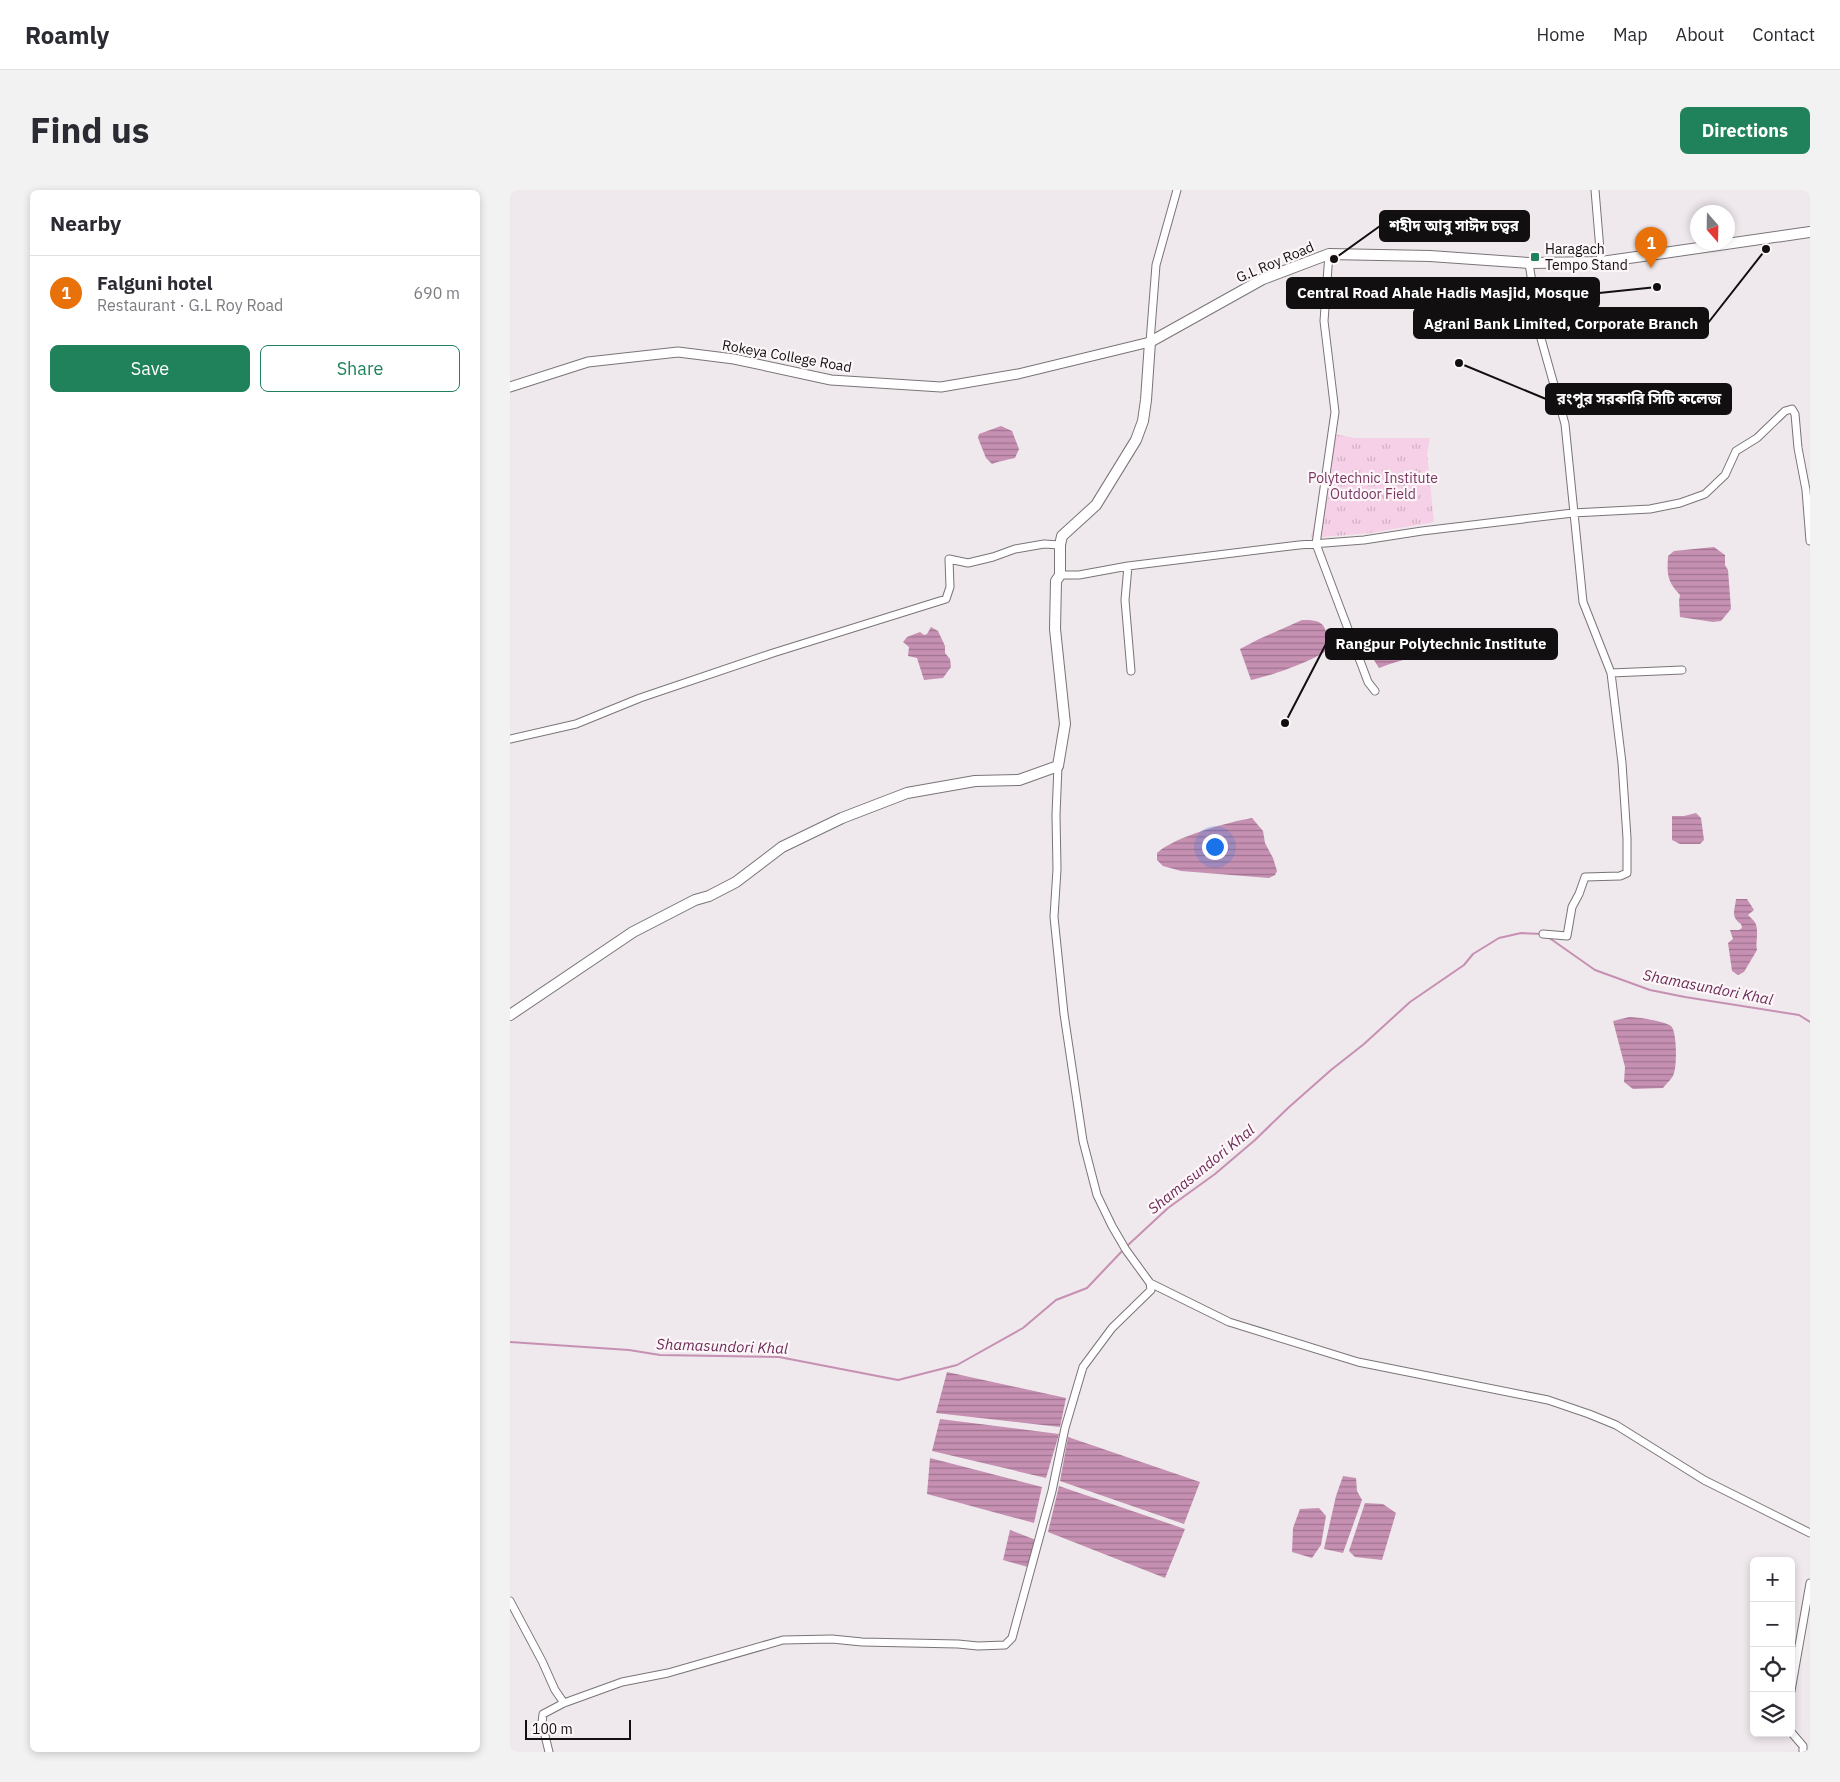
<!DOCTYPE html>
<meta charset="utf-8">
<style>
body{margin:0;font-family:"IBM Plex Sans","Noto Sans Bengali",sans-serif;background:#f2f2f3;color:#2b2b33}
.controls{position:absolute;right:15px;bottom:15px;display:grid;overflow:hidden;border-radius:8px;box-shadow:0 2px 8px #0003}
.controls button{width:45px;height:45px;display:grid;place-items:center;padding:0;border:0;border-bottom:1px solid #e1e1e2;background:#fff;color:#2b2b33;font:25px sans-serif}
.compass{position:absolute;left:1180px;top:15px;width:45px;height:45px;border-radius:50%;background:#fff;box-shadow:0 2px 8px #0003;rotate:160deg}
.scale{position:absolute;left:15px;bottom:12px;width:106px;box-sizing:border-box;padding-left:5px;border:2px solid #110f10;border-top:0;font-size:14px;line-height:18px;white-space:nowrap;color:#110f10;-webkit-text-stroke:4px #fcf6f9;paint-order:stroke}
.you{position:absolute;left:704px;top:656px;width:18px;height:18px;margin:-12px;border:4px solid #fff;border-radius:50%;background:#1a73e8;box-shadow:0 0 0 8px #1a73e833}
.badge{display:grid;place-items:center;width:32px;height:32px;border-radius:50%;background:#20825a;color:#fff;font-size:16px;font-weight:700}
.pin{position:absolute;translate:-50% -41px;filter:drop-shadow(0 1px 2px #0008)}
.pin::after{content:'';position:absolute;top:26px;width:18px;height:15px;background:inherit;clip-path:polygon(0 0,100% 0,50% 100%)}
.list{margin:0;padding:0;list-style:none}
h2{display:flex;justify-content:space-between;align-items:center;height:65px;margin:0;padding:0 20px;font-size:21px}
h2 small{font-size:16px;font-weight:400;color:#7c7c81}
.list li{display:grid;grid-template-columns:32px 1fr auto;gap:15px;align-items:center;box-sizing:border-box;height:75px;padding:0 20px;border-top:1px solid #e1e1e2}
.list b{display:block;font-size:19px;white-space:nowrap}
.list p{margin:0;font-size:16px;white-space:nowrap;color:#7c7c81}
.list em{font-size:16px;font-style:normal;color:#7c7c81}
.actions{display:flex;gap:10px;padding:15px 20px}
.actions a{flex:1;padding:11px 0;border:1px solid #20825a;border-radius:8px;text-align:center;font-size:18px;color:#20825a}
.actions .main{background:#20825a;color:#fff}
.icon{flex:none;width:28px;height:28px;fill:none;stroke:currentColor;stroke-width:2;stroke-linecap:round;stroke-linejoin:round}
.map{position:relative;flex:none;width:1300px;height:1562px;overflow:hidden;border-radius:8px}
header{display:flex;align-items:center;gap:30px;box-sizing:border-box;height:70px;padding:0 25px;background:#fff;border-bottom:1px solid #e1e1e2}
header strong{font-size:24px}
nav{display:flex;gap:28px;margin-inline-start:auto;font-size:18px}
.intro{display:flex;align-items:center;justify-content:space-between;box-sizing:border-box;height:120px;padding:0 30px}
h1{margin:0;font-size:35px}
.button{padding:12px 22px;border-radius:8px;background:#20825a;color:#fff;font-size:18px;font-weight:700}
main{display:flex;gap:30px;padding:0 30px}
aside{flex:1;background:#fff;border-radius:8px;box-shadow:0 2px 8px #0003}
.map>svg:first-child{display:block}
</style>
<header>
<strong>Roamly</strong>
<nav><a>Home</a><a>Map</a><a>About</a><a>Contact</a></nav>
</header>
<div class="intro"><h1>Find us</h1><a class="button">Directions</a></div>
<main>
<aside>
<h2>Nearby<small></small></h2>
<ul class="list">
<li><span class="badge" style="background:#e8710a">1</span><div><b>Falguni hotel</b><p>Restaurant · G.L Roy Road</p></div><em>690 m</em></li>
</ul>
<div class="actions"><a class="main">Save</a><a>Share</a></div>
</aside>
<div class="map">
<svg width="1300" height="1562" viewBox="0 0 1300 1562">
<defs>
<pattern id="park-tufts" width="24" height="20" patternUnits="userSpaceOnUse" patternTransform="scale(1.25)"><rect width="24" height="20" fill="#f5d0e6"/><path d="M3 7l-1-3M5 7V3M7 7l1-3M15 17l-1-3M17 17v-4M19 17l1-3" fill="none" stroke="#d1b1c4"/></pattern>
<pattern id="water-rules" width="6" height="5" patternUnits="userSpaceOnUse" patternTransform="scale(1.25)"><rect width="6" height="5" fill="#c690b2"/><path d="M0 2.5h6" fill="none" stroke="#9f748f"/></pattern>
</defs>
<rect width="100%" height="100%" fill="#efe8ec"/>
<!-- park -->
<path fill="url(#park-tufts)" d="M824,244l21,4h75l-3,15 7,69 -64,11 -59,5z"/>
<!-- water -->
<path fill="url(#water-rules)" d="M491,236l11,5 7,18 -4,9c-9,2 -15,3 -23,6l-6,-6 -8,-20 1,-4z
M1204,357l11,8v10l3,5 3,39 -10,12 -8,1 -33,-5 -1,-16 1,-6c-13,-14 -13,-20 -12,-39l6,-5z
M792,430c24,-1 24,7 27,29 -16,12 -58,27 -78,31l-11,-31 19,-10z
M421,437l7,4 7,15v7l5,6 1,8 -8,11 -19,2 -7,-22 -9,-2 1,-9 -6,-5 4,-5 13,-5 4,3 3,-1z
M941,438l5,6v11c-25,9 -52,13 -77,23l-7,-11c24,-14 52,-21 79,-29z
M1186,623l5,5 3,22 -4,4h-20l-8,-4v-24h12z
M742,628l11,13 2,12 8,15 4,13 -2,4 -6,3 -88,-7 -18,-5 -6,-6v-7c17,-16 71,-31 95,-35z
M1226,709h11l7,11 -6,5c2,2 4,4 6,6 6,8 1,20 3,29l-13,22 -6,3 -6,-4 -4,-28 5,-4 -3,-9h9l3,-2 -1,-4c-11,-8 -6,-14 -5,-25z
M1119,827c9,0 35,4 42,9 6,5 6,39 3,47 -1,5 -8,11 -11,15l-30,1 -9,-7 1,-15 -12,-46z
M437,1182l119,26 -6,29 -124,-14z
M430,1229l119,15 -13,44 -114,-27z
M558,1247l132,45 -16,42 -124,-43z
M420,1268l112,29 -8,36 -107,-29z
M833,1286l13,2 1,13 5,9 -19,53 -19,-4 12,-53z
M549,1296l126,43 -20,49 -117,-46z
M855,1313l18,1 13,9 -14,47 -27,-3 -6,-6z
M809,1318l7,8 -5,29 -9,13 -20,-6 1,-24 7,-19z
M500,1340l26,10 -8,27 -25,-7z"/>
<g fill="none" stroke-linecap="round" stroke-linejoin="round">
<!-- stream -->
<path stroke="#c690b2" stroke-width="2" d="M1038,747l47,33 55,20 35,7 114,18 11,7
M617,1056l41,-38 47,-34 40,-34 33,-32 43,-38 33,-26 46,-42 54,-37 9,-11 26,-16 22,-5 21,1
M0,1152l119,8 31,5 119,2 119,23 59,-15 66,-37 33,-28 31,-12 37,-39"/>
<defs>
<path id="minor" d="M1085,0l6,72
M819,64l-5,67 11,91 -19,132 52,138 7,9
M1019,73l11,72 25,89 18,178 28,71 11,90 5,75v35l-7,3 -35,1 -6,17 -7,13 -5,29 -24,-2
M640,152l6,-77 21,-75
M618,376l-3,34 6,71
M550,385h19l49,-9 171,-21 65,-5 58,-9 151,-18 77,-4 30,-6 25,-9 20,-19 11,-24 21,-13 28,-27 7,-2 3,5 3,34 8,42 4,51
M1101,483l71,-3
M0,549l66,-15 64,-26 133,-45 173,-54 4,-12 -1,-28 19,4 25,-6 22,-8 29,-5 16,1
M548,576l-2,49 1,54 -3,48 10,97 19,127 14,54 15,31 14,24 24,33 79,39 129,40 190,38 41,14 27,11 88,55 106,53
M0,1411l32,60 13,29 9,13
M1281,1501l19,-108
M1281,1542l12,14v6
M39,1562l-7,-29 1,-9 21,-11 58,-21 46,-9 115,-33 49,-1 30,3 96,2 20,2 27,-1 7,-7 40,-147 13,-63 18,-61 29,-39 39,-38 -1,-7"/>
<path id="tertiary" d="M0,197l78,-25 90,-10 56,7 97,21 110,7 77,-13 132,-32"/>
<path id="secondary" d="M0,825l123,-83 62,-32 14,-4 27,-14 46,-35 60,-29 65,-25 68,-12 44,-1 39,-14 7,-42 -10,-95 1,-48 4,-6v-30l2,-9 34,-31 40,-65 7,-19 3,-21 4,-58 113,-63 66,-25 101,2 99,7 72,-1 209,-30"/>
</defs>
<!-- minor casing -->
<use href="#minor" stroke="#7a7478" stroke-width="9"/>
<!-- tertiary casing -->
<use href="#tertiary" stroke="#7a7478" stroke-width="11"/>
<!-- secondary casing -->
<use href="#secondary" stroke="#7a7478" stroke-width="12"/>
<!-- minor -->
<use href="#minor" stroke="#fff" stroke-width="7"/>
<!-- tertiary -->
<use href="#tertiary" stroke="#fff" stroke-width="9"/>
<!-- secondary -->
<use href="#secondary" stroke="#fff" stroke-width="10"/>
</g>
<!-- markers -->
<rect fill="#20825a" stroke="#fcf6f9" stroke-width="2" x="1020" y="62" width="10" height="10" rx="2.5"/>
<g text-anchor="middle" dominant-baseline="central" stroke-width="4.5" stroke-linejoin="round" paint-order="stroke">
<!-- poi labels -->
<g font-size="14" fill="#110f10" stroke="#fcf6f9" text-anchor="start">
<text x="1035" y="59">Haragach<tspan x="1035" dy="16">Tempo Stand</tspan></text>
</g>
<!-- street labels -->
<g font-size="14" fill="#110f10" stroke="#fcf6f9">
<text transform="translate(765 72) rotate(-23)">G.L Roy Road</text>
<text transform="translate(277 166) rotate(10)">Rokeya College Road</text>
</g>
<!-- park labels -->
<g font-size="14" fill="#793663" stroke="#fcf6f9">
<text x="863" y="288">Polytechnic Institute<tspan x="863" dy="16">Outdoor Field</tspan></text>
</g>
<!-- water labels -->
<g font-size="15" font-style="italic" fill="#6c2b57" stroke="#fcf6f9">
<text transform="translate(1198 797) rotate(11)">Shamasundori Khal</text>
<text transform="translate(691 979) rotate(-39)">Shamasundori Khal</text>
<text transform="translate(212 1156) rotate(2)">Shamasundori Khal</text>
</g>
</g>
<!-- callouts -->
<path fill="none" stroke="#110f10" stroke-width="2" d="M824 69L870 36M1147 97L1089 103M1256 59L1198 133M949 173L1036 209M775 533L816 454"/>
<g fill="#110f10" stroke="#fcf6f9" stroke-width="2">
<circle cx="824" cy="69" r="5"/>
<circle cx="1147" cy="97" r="5"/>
<circle cx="1256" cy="59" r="5"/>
<circle cx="949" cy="173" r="5"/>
<circle cx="775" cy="533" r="5"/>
</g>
<g fill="#110f10" stroke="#110f10" stroke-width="2">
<rect x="870" y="21" width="149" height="30" rx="5"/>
<rect x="777" y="88" width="312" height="30" rx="5"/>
<rect x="904" y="118" width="294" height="30" rx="5"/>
<rect x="1036" y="194" width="185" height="30" rx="5"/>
<rect x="816" y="439" width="231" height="30" rx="5"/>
</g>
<g font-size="15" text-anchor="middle" font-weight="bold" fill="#fff">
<text x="944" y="41">শহীদ আবু সাঈদ চত্বর</text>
<text x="933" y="108">Central Road Ahale Hadis Masjid, Mosque</text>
<text x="1051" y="139">Agrani Bank Limited, Corporate Branch</text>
<text x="1129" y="214">রংপুর সরকারি সিটি কলেজ</text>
<text x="931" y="459">Rangpur Polytechnic Institute</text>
</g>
</svg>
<div class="controls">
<button>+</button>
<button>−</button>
<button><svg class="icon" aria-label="locate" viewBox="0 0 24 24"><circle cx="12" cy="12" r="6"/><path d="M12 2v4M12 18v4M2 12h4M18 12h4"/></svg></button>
<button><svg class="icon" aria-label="layers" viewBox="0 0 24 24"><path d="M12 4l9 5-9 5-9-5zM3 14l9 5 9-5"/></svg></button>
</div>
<svg class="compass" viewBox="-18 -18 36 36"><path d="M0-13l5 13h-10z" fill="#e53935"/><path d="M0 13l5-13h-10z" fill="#7c7c81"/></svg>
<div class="scale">100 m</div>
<div class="you"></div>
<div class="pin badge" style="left:1141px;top:78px;background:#e8710a">1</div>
</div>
</main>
